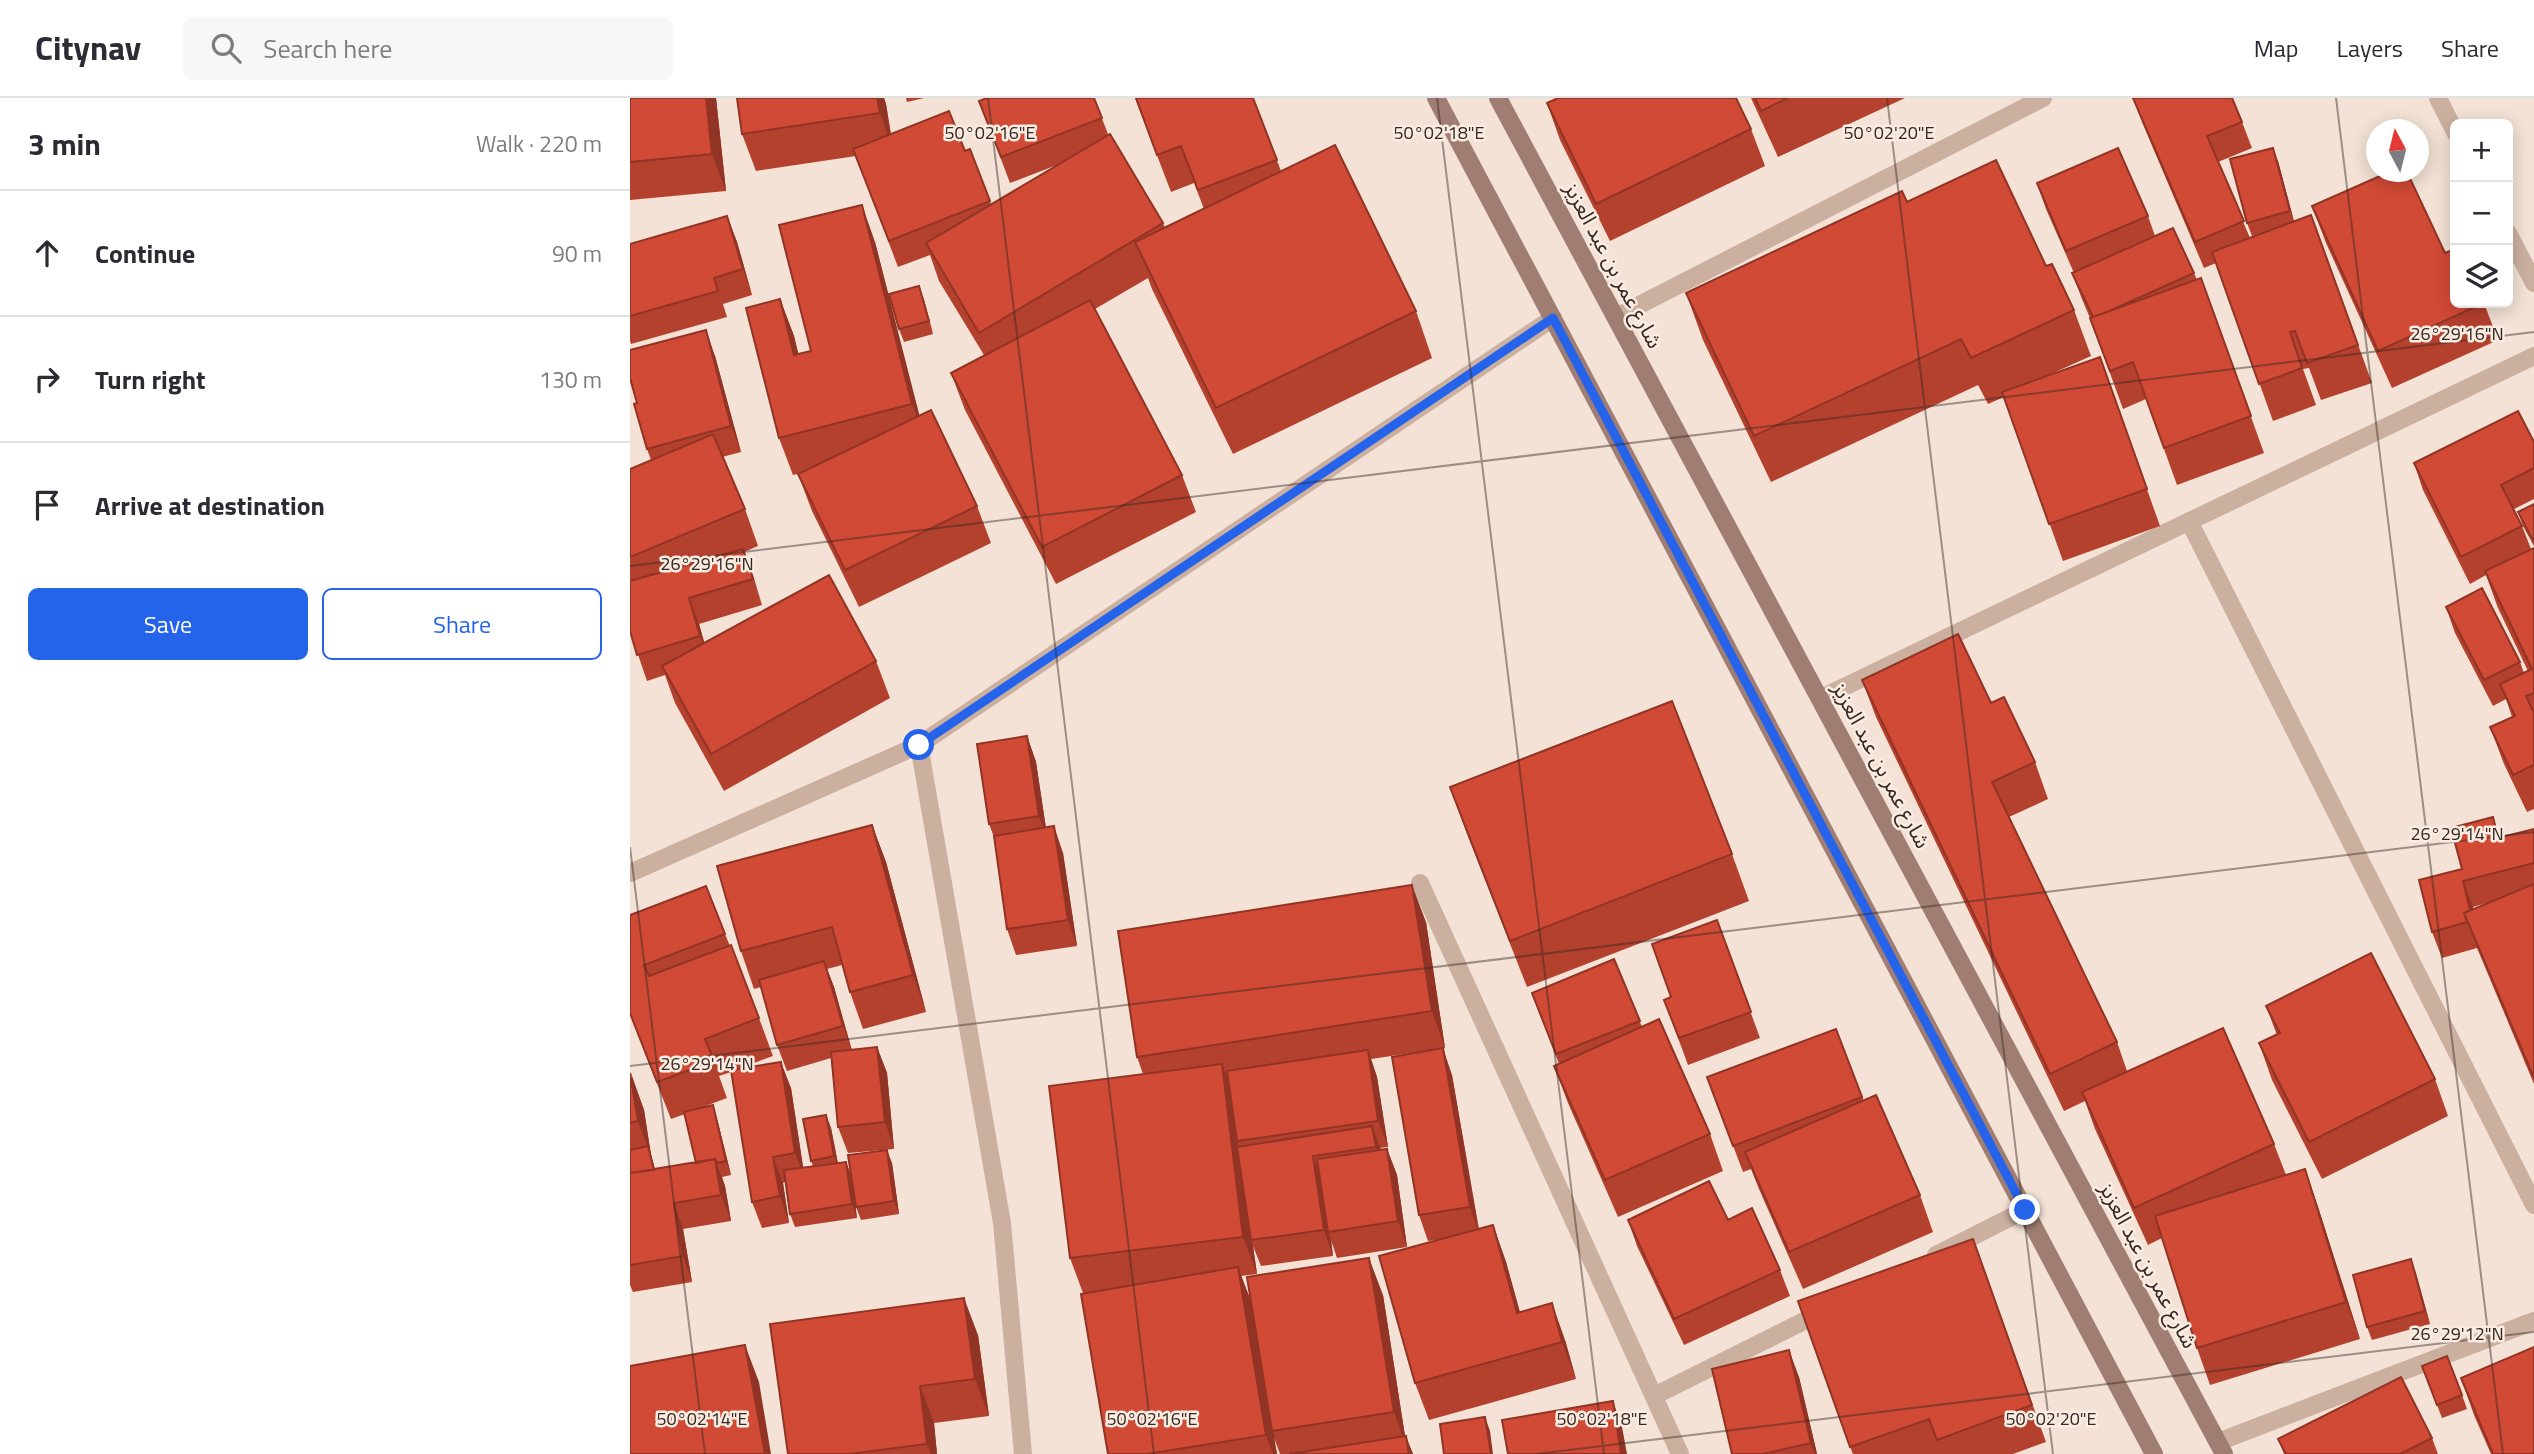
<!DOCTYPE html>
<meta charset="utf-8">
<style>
body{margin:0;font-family:"Titillium Web","Noto Sans Arabic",sans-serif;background:#f7f7f7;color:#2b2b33}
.controls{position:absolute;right:21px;top:21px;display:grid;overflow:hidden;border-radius:10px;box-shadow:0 4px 18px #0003}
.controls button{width:63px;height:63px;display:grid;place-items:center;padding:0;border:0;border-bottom:2px solid #e1e1e2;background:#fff;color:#2b2b33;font:35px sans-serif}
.compass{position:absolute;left:1736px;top:21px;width:63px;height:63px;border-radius:50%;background:#fff;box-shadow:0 4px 18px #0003;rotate:353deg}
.stop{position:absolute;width:21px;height:21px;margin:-16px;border:5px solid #2563eb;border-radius:50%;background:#fff}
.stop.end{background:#2563eb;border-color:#fff;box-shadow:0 2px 7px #0008}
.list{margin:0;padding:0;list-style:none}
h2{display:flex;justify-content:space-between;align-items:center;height:91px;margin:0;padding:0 28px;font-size:30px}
h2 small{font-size:23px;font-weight:400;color:#7c7c81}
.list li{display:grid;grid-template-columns:46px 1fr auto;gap:21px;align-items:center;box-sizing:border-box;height:126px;padding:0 28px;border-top:2px solid #e1e1e2}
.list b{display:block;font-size:26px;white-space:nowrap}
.list em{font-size:23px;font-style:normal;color:#7c7c81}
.actions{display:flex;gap:14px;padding:21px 28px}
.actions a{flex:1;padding:16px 0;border:2px solid #2563eb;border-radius:10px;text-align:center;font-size:24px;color:#2563eb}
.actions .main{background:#2563eb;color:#fff}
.icon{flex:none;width:38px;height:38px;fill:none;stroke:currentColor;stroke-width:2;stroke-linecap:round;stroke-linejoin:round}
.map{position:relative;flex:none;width:1904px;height:1356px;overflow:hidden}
header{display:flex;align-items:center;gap:42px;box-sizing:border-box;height:98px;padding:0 35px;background:#fff;border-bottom:2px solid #e1e1e2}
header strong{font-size:33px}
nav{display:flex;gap:38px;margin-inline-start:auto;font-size:24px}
.search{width:490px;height:63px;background:#f7f7f7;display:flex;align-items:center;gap:18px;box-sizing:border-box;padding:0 24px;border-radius:10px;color:#7c7c81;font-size:26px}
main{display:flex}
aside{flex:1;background:#fff}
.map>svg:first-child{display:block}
</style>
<header>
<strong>Citynav</strong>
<div class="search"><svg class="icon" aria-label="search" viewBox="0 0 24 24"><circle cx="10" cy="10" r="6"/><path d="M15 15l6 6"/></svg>Search here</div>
<nav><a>Map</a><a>Layers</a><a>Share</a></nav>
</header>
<main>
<aside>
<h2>3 min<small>Walk · 220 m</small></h2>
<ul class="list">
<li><svg class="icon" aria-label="ahead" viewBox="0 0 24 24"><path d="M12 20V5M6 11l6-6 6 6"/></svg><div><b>Continue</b></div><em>90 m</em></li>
<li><svg class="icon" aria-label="right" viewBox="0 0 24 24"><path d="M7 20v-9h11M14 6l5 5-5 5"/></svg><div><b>Turn right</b></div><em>130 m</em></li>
<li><svg class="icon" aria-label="arrive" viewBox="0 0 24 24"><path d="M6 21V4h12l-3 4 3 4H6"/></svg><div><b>Arrive at destination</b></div></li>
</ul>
<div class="actions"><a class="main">Save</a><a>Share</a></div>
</aside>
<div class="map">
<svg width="1904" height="1356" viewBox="0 0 1904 1356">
<rect width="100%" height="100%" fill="#f3e2d5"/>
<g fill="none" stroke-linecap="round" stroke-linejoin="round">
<!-- street -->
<path stroke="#cbb0a0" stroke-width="18" d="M1808,0l17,34
M1878,135l26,50
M986,219l427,-219
M1559,423l345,684
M1191,600l713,-342
M289,647l83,478 21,231
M0,775l289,-128 634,-427
M790,785l260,571
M1306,1157l89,-45
M1024,1298l172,-86
M1588,1344l316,-121"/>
<!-- secondary -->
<path stroke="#9f7d72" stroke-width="18" d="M806,0l718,1356
M868,0l726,1356"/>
</g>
<!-- wall -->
<path fill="#b4402e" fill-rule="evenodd" d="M0,0h86l10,93 -96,9z
M107,0h147l2,6 5,30 74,17 5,-2 21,55 66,-39 -47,18 -31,-82 115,-3 14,36 55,89 2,5 39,-19 -10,-26 -23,9 -36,-94h118l28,73 135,140 16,47 -199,96 -81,-165 -4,-11 -53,31 87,166 14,37 -140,72 -91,-174 -14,-37 33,-18 -45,-74 -9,-26 -32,12 -42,-111 -100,15 -14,-37z
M276,0h18l-17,4z
M1121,0h154l-127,59z
M1503,0l109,24 10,26 -34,14 32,76 11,-4 -9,2 -5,-13 31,-62 16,61 17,-7 61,168 -51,17 -12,-32 -6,1 13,36 -43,16 -57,-158 -12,5 -62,-146z
M917,5l204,26 14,37 -155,75 -50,-101z
M1407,85l111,33 7,20 39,37 3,7 4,-2 63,175 -87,32 -31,-86 -23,10 -33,-91 -8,-19 -10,-26h2l-28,-64z
M1277,104l139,64 28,44 17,46 -40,18 49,-17 60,169 -97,35 -59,-164 -16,7 -10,-19 -207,97 -68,-142 -17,-47z
M1682,108l133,47 39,50 14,37 -106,48 -66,-145z
M97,118l10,26 15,53 -29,9 4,13 -96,27 -1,-3v-97z
M245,144l44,174 58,90 14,37 -132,64 -47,-96 -14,-37 3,-1 -8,2 -14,-37 1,-139 14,37 4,18 13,-3z
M294,202l9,34 -29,8 -5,-13z
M85,258l26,96 -19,5 23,52 13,37 -14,6 18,53 -63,19 5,19 172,18 14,37 -166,93 -49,-88 -10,-28 -18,6 -17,-50v-162l21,-9 -4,-11 -10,-46z
M1904,344v57l-20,10 8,17 9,23 3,-1v261l-7,3 -23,-48 -14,-37 22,-10 -6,-18 -13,7 -38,-73 -9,-26 74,55 4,11 4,-2 -30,-63 -12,-33 -16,9 -47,-94 -9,-27z
M1904,406v42l-11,-20 -5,-14z
M1232,582l129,23 44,59 13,37 -39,18 108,225 10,29 147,73 12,31 19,-6 13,38 42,132 -150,46 -13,-37 -35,-110 -14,7 -53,-116 -10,-28 -21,10 -188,-394z
M397,638l9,26 10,66 17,25 14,93 -61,9 -9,-26 -13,-92 -5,-13z
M820,689l282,67 17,47 -222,86 -60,-153z
M242,727l14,37 40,150 -63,17 -13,-37 -8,-27 -15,4 7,18 18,63 25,-3 10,26 7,76 -46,4 -10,-26 -7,-69 -44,13 -10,-26 -16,-58 -7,2 -13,-38z
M1904,731v255l-57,-136 -35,10 -10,-26 30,-63 38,-32zM1857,805l-14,6v-2z
M0,817l95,19 34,84 14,38 -35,13 53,19 12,80 10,-2 -2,-5 15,-46 5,13 7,35 8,-1 5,13 6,43 -62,9 -5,-13 -5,-32 -2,1 6,40 -27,5 -10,-26 -21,-130 -12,4 8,22 -27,10 13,-3 4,14 14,56 -9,2 3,9 6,35 -48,8 9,53 -59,10 -3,-7v-212l14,37 7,45 4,14 41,-6 -11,-49 -14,5 -41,-104z
M1087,822l43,118 -72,27 -24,-65 7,-3z
M796,824l19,126 -74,11 6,18 11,70 -8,1 1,2 6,-1 10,26 10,72 -70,11 -6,-18 2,16 -72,10 -8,-20 4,28 -16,2 11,28 131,-9 22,141 8,18h-133l-7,-19 4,19h-169l-25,-161 -13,-35 73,-184 -6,-17z
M984,861l28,68 68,107 13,37 -105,46 -50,-114 -14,-37 5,-2 -27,-71z
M1636,908l169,73 13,37 -126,63 -50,-99 -13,-37 18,-8z
M1206,931l28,72 56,94 13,37 -130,57 -44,-100 -8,-20 -8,3 -36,-95z
M822,977l27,154 14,-4 13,37 14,50 45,28 11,39 -147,41 -14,-37 27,-144 -14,2 -9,-26z
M262,1065l7,51 -38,6 -5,-13z
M998,1122l152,50 10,26 -106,49 -47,-99z
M1343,1141l73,203 -33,12h-160l-3,-7z
M1781,1161l19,65 -58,16 -5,-13z
M348,1237l11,81 -55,7 3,31h-149z
M1792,1268l40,29 5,14 -25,9z
M1169,1279l18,77h-85z
M1831,1280l73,76h-43l-17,-39z
M1802,1340l6,16h-154l-6,-15z"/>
<!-- shaded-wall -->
<path fill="#923425" d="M76,0h10l10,93 -14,-37z
M247,0h7l2,6 7,46 -13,-37z
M1643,50l5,13 17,64 -5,-14z
M232,107l13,37 51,199 -14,-37z
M97,118l10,26 15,53 -9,-26z
M289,188l5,14 9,34 -4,-13z
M150,201l14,37 14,56 -14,-37z
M76,232l9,26 26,96 -10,-26z
M113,451l10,26 9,30 -9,-26z
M59,500l10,26 11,38 -10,-26z
M397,638l9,26 12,80 -9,-26z
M1863,719l9,26 -4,-5z
M242,727l14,37 40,150 -13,-37z
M424,728l9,27 14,93 -9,-26z
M1833,783l10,26 9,39 -9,-26z
M782,787l14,37 19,126 -13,-37z
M194,863l10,26 18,65 -9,-26z
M247,949l10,26 7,76 -9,-27z
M813,950l9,27 27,158 -9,-26z
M738,952l9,27 11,70 -10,-26z
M151,964l10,26 14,91 -10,-26z
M592,966l14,37 1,40 5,13 9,86 2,6 4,28 -14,-37z
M1,975l13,37 7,45 10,37 -5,-13 -7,-28 -11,-30z
M83,1007l4,14 14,56 -5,-14z
M196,1017l5,13 8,42 -5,-14z
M742,1028l10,26 3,21 -9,-26z
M757,1051l10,26 10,72 -9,-26z
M257,1052l5,13 7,51 -5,-13z
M683,1058l9,26 6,50 3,8 2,16 -9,-26z
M143,1059l10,26 6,40 -9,-27z
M85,1061l10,27 6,35 -10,-26z
M216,1064l5,13 6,43 -5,-14z
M1675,1071l13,38 42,132 -14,-37z
M44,1105l9,26 9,53 -9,-26z
M863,1127l13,37 24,88 -13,-37z
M739,1160l14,37 24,154 -13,-37z
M1781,1161l5,14 14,51 -5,-13z
M608,1169l14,37 25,150h-4l-7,-19z
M334,1200l14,37 11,81 -14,-37z
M922,1205l13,37 11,39 -14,-37z
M115,1247l14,37 12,72h-6z
M1159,1252l10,27 18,77h-2l-4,-11z
M290,1288l14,37 3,31h-6l-4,-10z
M983,1303l9,26 5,27h-6z
M855,1319l5,14 3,23h-2z
M776,1338l7,18h-4z"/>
<!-- building -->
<path fill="#d14a35" stroke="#923425" stroke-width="2" d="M0,0h76l6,56 -82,8z
M107,0h140l3,15 -138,21z
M357,0h107l8,20 -101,39 -22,-56z
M506,0h117l24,62 -79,30 -17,-44 -24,9z
M928,0h178l15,31 -155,75 -49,-101z
M1125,0h33l-27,13z
M1503,0h99l10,24 -35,14 37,85 -49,21z
M319,13l16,40 5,-2 20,52 -101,40 -36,-92z
M480,36l53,89 -184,110 -53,-90z
M705,47l81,166 -200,97 -81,-166z
M1488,50l30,68 -82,35 -29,-68z
M1643,50l17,63 -43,12 -17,-64z
M1366,62l50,106 6,-2 22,46 -103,48 -10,-19 -207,97 -68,-143 216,-102 5,11z
M1759,74h18l38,81 10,-4v54h29l-106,48 -66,-145z
M232,107l50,199 -133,34 -33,-130 34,-9 14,56 17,-4 -32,-126z
M1681,117l47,130 -51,18 -12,-32 -5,1 12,36 -43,16 -47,-132z
M97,118l16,53 -29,9 4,13 -88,25v-72z
M1543,130l21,45 -87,39 -14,5 -21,-44z
M1571,180l50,138 -87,32 -31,-86 -23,9 -20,-53z
M289,188l10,35 -30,8 -10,-35z
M460,202l92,175 -140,72 -91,-174z
M76,232l25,96 -84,23 -13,-45 3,-1 -7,-25v-28z
M1470,259l47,132 -98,35 -47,-132z
M301,312l46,96 -132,64 -47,-96z
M1888,313l16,31v26l-33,17 21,41 -61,31 -47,-94z
M83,336l32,75 -115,48v-88z
M1904,406v38l-16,-30z
M1904,450v145l-8,3 8,17v52l-21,10 -23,-48 25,-11 -15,-32 32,-15 -47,-98z
M113,451l10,30 -64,19 11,38 -63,19 -7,-24v-50z
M199,477l47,86 -165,93 -49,-88z
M1852,490l38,74 -36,18 -38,-73z
M1328,536l33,69 13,-6 31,65 -43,20 125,260 -67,32 -188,-394z
M1042,603l60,153 -222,87 -60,-154z
M397,638l12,80 -50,8 -12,-80z
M1863,719l5,21 36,-9v34l-71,18 7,29 -6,3 3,9 -35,10 -13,-52 43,-11 -11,-41z
M242,727l41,150 -63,17 -18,-65 -91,24 -24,-85z
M424,728l14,94 -61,9 -13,-93z
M1904,786v194l-70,-165z
M782,787l20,126 -295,46 -19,-126z
M76,788l19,48 -81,31 5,11 82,-31 28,73 -54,21 9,22 -57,21 -27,-69v-98z
M1087,822l34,92 -72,26 -15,-38 7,-3 -19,-53z
M1741,855l64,126 -126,63 -50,-99 21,-10 -14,-27z
M984,861l26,62 -84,33 -24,-61z
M194,863l19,65 -66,19 -18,-65z
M1029,921l51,115 -105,46 -51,-114z
M1593,930l51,116 -140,64 -52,-116z
M1206,931l26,68 -129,49 -26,-69z
M247,949l8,75 -47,5 -7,-75z
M813,950l27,159 -51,8 -27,-158z
M738,952l10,71 -141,20 -10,-70z
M151,964l14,91 -22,4 7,39 -28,6 -21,-132z
M592,966l21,173 -173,21 -21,-172z
M0,975l8,48 -8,2z
M1246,997l44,100 -131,57 -44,-100z
M83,1007l13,56 -9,2 -2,-4 -19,4 -12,-51z
M196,1017l8,41 -23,5 -8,-42z
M742,1028l4,21 -63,9 11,74 -73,10 -14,-93z
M18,1048l6,24 -24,3v-23z
M757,1051l11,72 -70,11 -11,-73z
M257,1052l7,51 -38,6 -8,-52z
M85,1061l6,36 -47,8 9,53 -53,9v-92z
M216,1064l6,42 -62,10 -6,-44z
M1675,1071l41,133 -149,46 -42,-132z
M1079,1083l19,39 24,-12 28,62 -106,49 -46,-99z
M863,1127l24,88 35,-10 10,39 -147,41 -36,-127z
M1343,1141l59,166 -95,35 -8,-21 -79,28 -52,-146z
M739,1160l25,154 -122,19 -25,-154z
M1781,1161l14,52 -58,16 -14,-52z
M608,1169l28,168 -119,19h-39l-27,-160z
M334,1200l11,81 -55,7 7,58 -78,10h-61l-18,-130z
M115,1247l20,109h-135v-88z
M1904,1249v107h-41l-32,-76z
M1159,1252l22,93 -48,11h-31l-20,-85z
M1817,1258l15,39 -25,10 -15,-39z
M1771,1279l31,61 -32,16h-114l-8,-15z
M983,1303l8,53h-113l-6,-34z
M855,1319l6,37h-47l-4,-30z
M776,1338l3,18h-120z"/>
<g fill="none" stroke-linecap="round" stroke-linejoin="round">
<!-- route -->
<path stroke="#2563eb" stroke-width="9" d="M289,647l634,-427 472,892"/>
</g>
<!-- ticks -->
<path fill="none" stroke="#352824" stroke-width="2" stroke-opacity="0.45" d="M358,0l166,1356M807,0l167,1356M1257,0l166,1356M1706,0l167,1356M0,468l1904,-234M0,749l75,607M0,968l1904,-234M906,1356l998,-122"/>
<g text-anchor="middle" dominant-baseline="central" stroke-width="5" stroke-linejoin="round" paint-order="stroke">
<!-- street labels -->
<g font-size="21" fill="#352824" stroke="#faece1">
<text transform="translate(984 167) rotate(62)">شارع عمر بن عبد العزيز</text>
<text transform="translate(1252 667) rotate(62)">شارع عمر بن عبد العزيز</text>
<text transform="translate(1519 1167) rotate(62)">شارع عمر بن عبد العزيز</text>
</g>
</g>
<g font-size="18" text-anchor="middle" fill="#352824" stroke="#faece1" stroke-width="5" stroke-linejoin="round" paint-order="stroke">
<text x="360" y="41">50°02'16"E</text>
<text x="809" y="41">50°02'18"E</text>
<text x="1259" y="41">50°02'20"E</text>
<text x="1827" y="242">26°29'16"N</text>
<text x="77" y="472">26°29'16"N</text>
<text x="1827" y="742">26°29'14"N</text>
<text x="77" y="972">26°29'14"N</text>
<text x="1827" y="1242">26°29'12"N</text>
<text x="72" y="1327">50°02'14"E</text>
<text x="522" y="1327">50°02'16"E</text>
<text x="972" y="1327">50°02'18"E</text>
<text x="1421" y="1327">50°02'20"E</text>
</g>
</svg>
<div class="controls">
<button>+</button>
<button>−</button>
<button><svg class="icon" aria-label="layers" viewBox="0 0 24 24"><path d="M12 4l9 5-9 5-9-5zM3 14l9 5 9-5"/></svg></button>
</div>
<svg class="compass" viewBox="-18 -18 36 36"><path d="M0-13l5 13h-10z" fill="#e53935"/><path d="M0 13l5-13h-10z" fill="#7c7c81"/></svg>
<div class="stop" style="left:289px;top:647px"></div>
<div class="stop end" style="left:1395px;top:1112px"></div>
</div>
</main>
